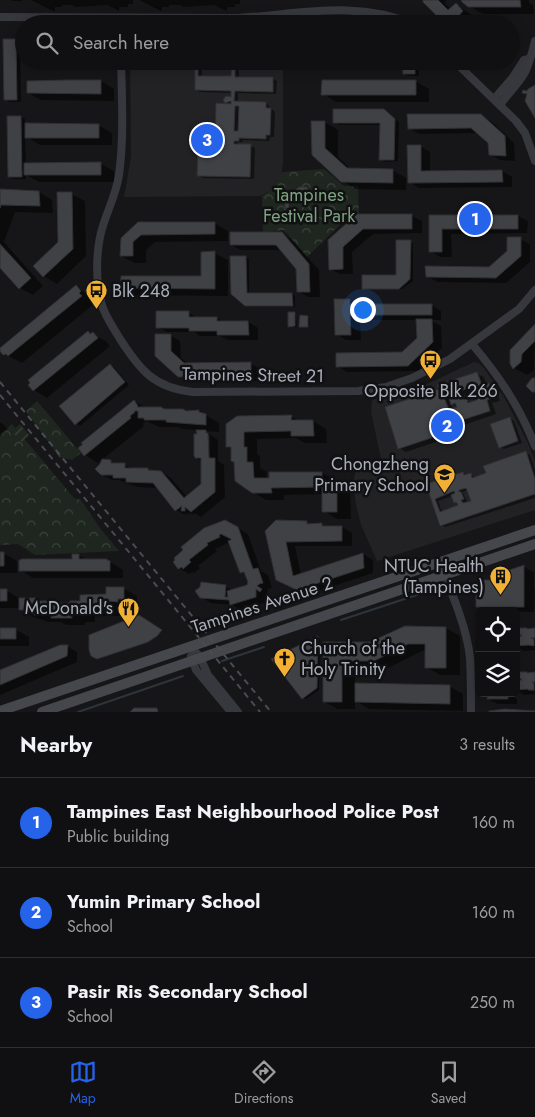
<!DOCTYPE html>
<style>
body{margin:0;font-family:Jost,sans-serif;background:#19191b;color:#f1f3f6}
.controls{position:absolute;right:15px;bottom:15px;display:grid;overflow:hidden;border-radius:8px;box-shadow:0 2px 12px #0003}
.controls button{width:45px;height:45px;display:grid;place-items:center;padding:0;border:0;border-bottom:1px solid #303032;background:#101012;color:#f1f3f6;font:25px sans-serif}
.you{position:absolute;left:362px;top:309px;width:18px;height:18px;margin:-12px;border:4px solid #fff;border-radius:50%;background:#1a73e8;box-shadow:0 0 0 8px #1a73e833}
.badge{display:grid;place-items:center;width:32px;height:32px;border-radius:50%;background:#2563eb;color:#fff;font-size:16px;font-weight:700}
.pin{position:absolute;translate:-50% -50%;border:2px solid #fff;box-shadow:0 1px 5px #0006}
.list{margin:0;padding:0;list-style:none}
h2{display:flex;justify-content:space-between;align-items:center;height:65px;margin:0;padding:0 20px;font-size:21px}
h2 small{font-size:16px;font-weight:400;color:#9c9d9f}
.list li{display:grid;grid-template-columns:32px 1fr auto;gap:15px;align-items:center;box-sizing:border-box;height:90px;padding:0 20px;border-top:1px solid #303032}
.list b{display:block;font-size:19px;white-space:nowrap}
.list p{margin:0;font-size:16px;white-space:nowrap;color:#9c9d9f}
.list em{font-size:16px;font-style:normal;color:#9c9d9f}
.icon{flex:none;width:28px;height:28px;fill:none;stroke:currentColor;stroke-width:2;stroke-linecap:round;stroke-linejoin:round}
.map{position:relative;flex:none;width:535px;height:712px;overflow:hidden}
.search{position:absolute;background:#101012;box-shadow:0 2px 12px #0003;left:15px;right:15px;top:15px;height:55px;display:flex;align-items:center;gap:12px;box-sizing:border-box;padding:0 18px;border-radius:28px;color:#9c9d9f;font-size:19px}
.sheet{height:335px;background:#101012}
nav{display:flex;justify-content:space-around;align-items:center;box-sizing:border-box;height:70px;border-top:1px solid #303032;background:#101012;font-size:14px;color:#9c9d9f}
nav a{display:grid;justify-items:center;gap:2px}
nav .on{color:#2563eb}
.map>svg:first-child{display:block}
</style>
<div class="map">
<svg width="535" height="712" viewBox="0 0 535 712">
<defs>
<pattern id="forest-crowns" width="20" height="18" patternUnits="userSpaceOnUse" patternTransform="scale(1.25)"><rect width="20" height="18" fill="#1e261f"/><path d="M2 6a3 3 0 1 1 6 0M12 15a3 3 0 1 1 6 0" fill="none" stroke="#3c433d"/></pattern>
<pattern id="garden-furrows" width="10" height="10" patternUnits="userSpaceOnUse" patternTransform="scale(1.25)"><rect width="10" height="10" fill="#1e261f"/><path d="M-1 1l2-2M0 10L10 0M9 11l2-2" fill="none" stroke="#3c433d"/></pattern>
</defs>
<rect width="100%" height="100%" fill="#161618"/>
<!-- built -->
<path fill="#222225" d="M130,61h153v102l-2,16 -9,11 -12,6 -136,1 7,-41z
M474,362l5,1 5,5 20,29 23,44 8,20v49l-158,51 -16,-36 -5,-21 -3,-21 3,-14 25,-10 -10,-47 1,-12 55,-16z"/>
<!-- forest -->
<path fill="url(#forest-crowns)" d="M324,169l20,17h14l1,27 -14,7 -38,37 -23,-27 -21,2 -1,-36c11,-6 16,-11 20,-24z
M37,401l44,52 -9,7 -13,-3 -33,-46z
M12,424l62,74 7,2 19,28 19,23 -84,4 -17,-11 -18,1v-111z"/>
<!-- garden -->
<path fill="url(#garden-furrows)" d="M20,424l9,11 -7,7 -9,-9v-3z"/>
<!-- shadow -->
<path fill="#0007" fill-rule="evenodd" d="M10,0h12v1h-9z
M31,0h102v4h-5v3h-9v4l-12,-6 -31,2 -4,-2h-10v2h-7v4h-2z
M139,0h101v4h-5v3h-8v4l-13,-6 -30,2 -4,-2h-11v2h-7v4h-1z
M424,0h24l-3,1 1,4 5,4 5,-4 13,8 7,6 -4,5h-29v-4z
M464,0h65v3l4,2 1,9h-51l-14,-8z
M16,40l4,2 1,60h-11l-5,-3z
M40,61h74l-73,1z
M138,61h13v2h-10z
M174,61h15v2h-12z
M197,61h5v4l7,2v3l-7,-1v8l31,1v-16l-16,-1h60v2l-38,-1v3h5l4,2v3l-9,-1v9l34,1 4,2 -1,13 -38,-1v10h28l9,9 -1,25h-4l-1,4 -26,-1v2h-5v3l13,1 4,2 -1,31 -51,-1 -5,-3 18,-30 16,-40 -5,-3 5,-3v-6l-32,-1 -4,-2z
M303,61h15v9h-11l-4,-2z
M404,61h15v15h-11l-4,-3z
M101,81l13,8v12l-73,-1 -13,-7z
M415,81l14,8v13h-93l-13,-8z
M384,110l15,12 -1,39 -13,1 -4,-3v-34h-42l-5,-3z
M481,115l10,6 23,22 1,18 -15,-1 -10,-6 -1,-12 -10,-9 -60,1 -10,-6z
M21,117l4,2v5l73,1 14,8v12h-72l-15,-9 1,28h75l13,7v11h-75l-13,-7v4h-13l-4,-2z
M324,122l14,8v27l14,13h40l14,8v12l-50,-1 -14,-8 -29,-27z
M420,146l10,6v20l72,-1 10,6v10l-93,1 -10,-6z
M300,188h7l2,3h-7l-12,13v5l-4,-1v-7z
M0,190l39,2 13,8 1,13 -38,-1 -11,30 39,44 -10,9 -13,-7 -20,-22z
M71,194l14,7 1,55 -29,28 -13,-8 15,-34z
M358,216h54l10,5v12l-49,1 -21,18 1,22h-13l-10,-5z
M430,216h88l10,5 -1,12 -76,1 1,23h-12l-10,-6z
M138,223h76l14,8v10l-73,1 -9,8v13h-11l-14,-7z
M282,234l10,6 27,30 1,27h-12l-10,-6 -1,-23 -15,-18h-41l-10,-5z
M520,239l10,5v18l-24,21 -69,-1 -10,-6 62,-8z
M410,241l3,2v38l-11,8h-36l-3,-1 34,-12z
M214,253l14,7v36l-93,-1 -13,-8 80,-10z
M246,257l3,2v35h43l3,2v11h-46l-4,-2z
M76,287l14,8 4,5 -2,1 2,3 -72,59 -18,-9z
M349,300l9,5h73l10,6v9h-11l11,6 1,22 -24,23 -71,1 -10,-6 66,-12 16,-16 -1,-18h-58l1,20h-15l-10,-6z
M189,313l9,5h19l7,4h24l10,6v12h-30l-8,-4h-20l-6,-4h-27l-10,-5z
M295,314l1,1 1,12h-6l-2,-1z
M301,317l9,1 -1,9h-7z
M535,326l-1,44 -7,5 -13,-7z
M88,332l18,9 4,5 -63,52 -13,-8z
M170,335l10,6 1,17 7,6 62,-1 10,6 1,12 -72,1 -10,-6 -23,-21z
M110,365l4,2 15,18 -49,41 -4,-2z
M477,374l7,3 2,8 3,-1 7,4 4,13 -8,2 4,11 -56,19 2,7 -36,12 -7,-4 41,-58zM475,391l4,10 -10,2 -1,-4 -5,-3zM451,403l8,5 -6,2z
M134,401l12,7 49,5 4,-2 20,12v9l-14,-1 13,9v21l6,4 1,32 -24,20 -7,-4v2l-4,-2v2l-2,-2 -3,2 -9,-5 -18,-22 -21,-1 -18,-7h-7l-11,-6 9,-13 7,4h8l8,4h15l4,3h9l10,6 16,19 15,-13v-23l-6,-3 2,-28 -17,-1 -3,-2h-19l-13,-6 -3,3 1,2 -46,37 -13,-8zM207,435h3v29h-2z
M237,417h55l8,4h13l13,8 1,14h-22l-9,-5 -39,1v15l3,2v12l6,3 1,8 55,-6 13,7v3l15,7 1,29h-14l-13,-8 -1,-17 -39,1v5h-18l-13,-8 -20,-42 -6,-3z
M510,418l4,3 8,22 -18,6 -4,-2z
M0,422l8,7 -8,7z
M526,453l4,2 5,15v28l-90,29 -4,-2 -14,-40 36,-12 12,4 12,-3zM468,490l4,11 -4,2 -6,-11zM452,496l3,6 4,4 -17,6 -4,-11z
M306,522l6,3h10l4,2h16l10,6v13h-57l6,29 62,-21 10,6v13l-66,22 -20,-10 -20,-53z
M238,528l10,6 13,37 7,4 4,13 -4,1 -1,4 3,3 -5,-2 1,8 -25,8 -9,-5 -21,-2 -10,-6v-9l24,-2 8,5 15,-5 1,-4 -2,-6 -6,-4 -11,-30 -15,7 2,2 -19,15 2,2 -6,5 -2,-1 -3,2 -10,-6 -5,-6 11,-12 -2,-3z
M0,553h3l14,8v12h-17z
M78,555l9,5h20l16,10v8h-90l-13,-8 54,-10z
M524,567l11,6 -1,-1v18l1,-1 -1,23 -49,-1 -8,-5 18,-24 10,-7v-2z
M123,588l14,8v10h-6v3l-10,-1v8h-26v6h-10v3h-19l-5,-3h-12l-16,-5 -13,-8v-1h-20v-18h6l14,9h16l5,3h12l5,3 23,-3 26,-6z
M405,628h41l14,8v39h-20l-14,-8v-16h-4l-34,17h-33v17l94,1 14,8v17l-94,-2 -14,-8v8h-17l-14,-7v-59h46z
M0,629h15l14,8v9h-29z
M535,629v21l-11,1 -8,-4v-15l4,2z
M317,638l3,1 -1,51 -13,9 -3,-1z
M67,646l10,6v10l-77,33v-23z
M535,673v16l-6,-3 -1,2 7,4v2l-11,1 -8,-5v-15l4,3 15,-4z
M490,693h19l-1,1 9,5v5h-19l-10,-5z"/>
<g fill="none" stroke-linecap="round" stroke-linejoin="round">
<!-- stream -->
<path stroke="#2c353c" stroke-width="2" d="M341,620l97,-32
M222,661l42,-14
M78,712l105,-36"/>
</g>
<!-- building -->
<path fill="#404145" stroke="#303034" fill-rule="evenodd" d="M423,0h15l10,10 8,-7 7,8 -7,8 -3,-3 -2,2 3,3 -3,3h-10l-2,-2 2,-2 -18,-18z
M462,0h58l1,7h-53l-7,-6z
M3,39h13l1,61h-13z
M195,61h4l-1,3h7v4h-7v8h33l1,-15h3v2l9,1v4h-9v9h38v15l-38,-1 -1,10 32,1v6h5l-1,27h-4v4l-27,-1v3h-5v3h17l-1,33 -53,-1 1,-33h17l1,-40 15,1v-3l-6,2 -2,-3 3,-4 5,1v-6l-36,-1zM235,106h4l-1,25h-4z
M302,61h12v8h-12z
M402,61h13v13h-12z
M68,80h33v14l-74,-1v-12z
M322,80h94v15h-95z
M535,85v33l-10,-17 2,-7 -5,-1 1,-3 4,1 1,-2z
M333,109h51l11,10 -1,41h-15l1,-37h-47z
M407,114h74l24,22 1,20 -17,-1 -1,-12 -17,-15 -63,1z
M7,116h14l1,61h-14z
M311,121h14v27l22,20 46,1v14l-52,-1 -29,-27z
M25,123l74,1v14h-74z
M407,145h14v26l81,-1 1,12 -95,1z
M101,162v13h-77v-12z
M299,187h8l1,4h-8l-11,12v5h-4v-7z
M0,189l39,2 1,15 -39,-1 -1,3z
M57,192h15l1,57 -30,28 -10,-11 25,-24z
M357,214h55v15h-49l-20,18v22l-14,1 -1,-30z
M429,215h89v14h-76v23h-13z
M138,222h77v12l-74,1 -8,7v14h-13l1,-18z
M230,232h52l27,32 1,28h-13l-1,-23 -20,-24h-46z
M507,237h14v19l-25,22 -70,-1 -1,-11 64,1 18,-16z
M396,240h15l-1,39 -11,10h-37v-14h34z
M0,244l31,34 -12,11 -19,-21z
M215,251v38l-94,-1v-12h80v-24z
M230,256h16l1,37h45l1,13h-48l-14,-12z
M76,285l5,6 -2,2 3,3 -74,60 -2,-2 -3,1 -3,-4v-3z
M334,299h16v5h82v11h-82l1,20h-16z
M156,311h33v6h28v4h31l1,14h-32v-4h-28v-3h-33z
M288,312h7v14l-7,1z
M300,315l8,1v11h-9z
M416,319h16l1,23 -25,24 -72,1v-14l66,-1 15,-14z
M535,324v17l-13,13 -1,8 -8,7 -3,-5v-14z
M88,331l2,3 3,-2 5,6 -65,53 -5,-6 2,-2 -2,-3z
M155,334h16v17l13,12 67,-1v14l-73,1 -23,-21z
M110,364l15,18 -50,43 -16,-19z
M477,372l5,13 7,-2 5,14 -7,3 3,11 -56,18 3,7 -39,13 -13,-42 54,-18 -2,-4zM472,387l5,13 -9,3 -1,-4 -3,1 -2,-6 -4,1 -1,-3zM452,393l1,4 -4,1 2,7 4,-2 2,4 -8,3 -5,-13z
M532,378h3v14h-3l-6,-6z
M134,400l4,6 -1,1h24l3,2h19l3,2 13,-1v2l7,2v11l-40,-3v-2h-22v-2h-6v-7h-4l1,1 -5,4 1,2 -47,38 -6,-8 5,-4 -2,-1z
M292,415l-1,5h22l1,16h-23v-5l-47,1v15h3v15h6l1,16h15v-6h53v10l15,-1v31h-15v-25l-51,1 1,5h-20l-17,-12 -1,-19 -3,-1v-14h-5v-23l11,-8z
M510,417l8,24 -19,7 -9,-24z
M196,430h10v3h2l1,25h6v34l-24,20 -6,-5v4h-4l1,-5 -7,5 -22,-28 -27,-1v-4h-13v-3h-12l-6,-6 5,-5 2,-5 9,1v3h14v5h23v2l13,1 23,27 17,-14v-26h-6l-1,-3v-21h3z
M526,451l9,28v15l-95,32 -14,-42 37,-12 1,3 7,-2 1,5 14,-5 -3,-7zM466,488l5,13 -8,2 -2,-3 3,-1 -3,-7h-2v-2zM454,491l1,2 -4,2 3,8 2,-1 2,3 -18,7 -5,-13z
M225,520l13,7 15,42 5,-1 5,15 -4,1 -2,2 5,3 -2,3 -4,-3v8l-26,8 -1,-5 -29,-2 -5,-7 5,-4 1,-5 25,3 -1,12h3l-1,-6 20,-6 1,-3 -4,-10 -4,1 -12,-32 3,-1v-1l-10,-5 -2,1 1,2 -13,6 1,2 -19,15 2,2 -8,7 -1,-2 -4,2 -5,-7 2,-2 -1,-2 9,-8 -2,-3 23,-19z
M276,520l31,1v3l15,-1v3h20v15l-56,1 7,34 70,-23 1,15 -67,22 -21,-10 -11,-49z
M0,552h4v14h-4z
M72,554h7v5h28v1l3,1v10h-91v-11h2v-1h51z
M524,565v42h-48v-24h6v-3h12v-4l10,-2v-2z
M106,587h18v12h-6v3l-10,-1v8h-26v6h-10v3h-21v-3h-17v-3h-10v-2h-5v-12h17v3h17v2h17v-2h10v-6l26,-1z
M0,589h7v12h-7z
M139,615l23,15 -5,6 -9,6 -51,17 -6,-3 -2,-6v-15z
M405,626l41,1v41h-21v-24h-17l-34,17h-32v41h-19v-60h47z
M0,628h16v11h-16z
M518,628h9v1l8,-1v10h-4l3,1v7l-6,-1 -12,1v-10h6l-4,-3z
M318,636l-1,52 -15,11 -31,-40z
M60,645h8l-1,11 -67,29v-15z
M518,672h9v1l8,-1v10h-3l2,1v7h-6v-1l-12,1v-10h6l-4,-4z
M355,683l95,2v19l-95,-2z
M488,693h20v6h-21z
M134,708h23l1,4h-28z
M505,709l30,2v1h-46v-1z"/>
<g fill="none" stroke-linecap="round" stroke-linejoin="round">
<!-- minor -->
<path stroke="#37383d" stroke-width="8" d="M0,17l238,1c64,-4 118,-18 175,6
M121,61c1,38 3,77 -2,114 -3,22 -15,41 -19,62 -4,20 -4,45 1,65 3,13 12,25 19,37 20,31 34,49 73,53l165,-1 28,-4 26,-9 38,-19 69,-50 16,-19
M454,61l62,60 9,12 10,28
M494,99l19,-22 11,-17 5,-1
M500,105c8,-12 24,-26 28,-40 3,-8 5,-16 7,-24
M472,344c27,32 48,63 63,102
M439,563c12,28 28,64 31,95 1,18 1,36 1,54
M190,646l10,11 8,18 30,37
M191,656l5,14 35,42"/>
<!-- secondary -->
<path stroke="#45474d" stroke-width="10" d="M0,711l535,-181
M42,712l493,-168"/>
<!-- rail -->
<path stroke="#4a4c52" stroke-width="2" stroke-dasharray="6 5" stroke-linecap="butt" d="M0,382l271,330
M0,395l260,317"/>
</g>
<!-- icons -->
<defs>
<symbol id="bus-pin" viewBox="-11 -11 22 30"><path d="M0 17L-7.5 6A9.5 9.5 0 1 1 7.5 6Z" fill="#f2b134" stroke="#111113"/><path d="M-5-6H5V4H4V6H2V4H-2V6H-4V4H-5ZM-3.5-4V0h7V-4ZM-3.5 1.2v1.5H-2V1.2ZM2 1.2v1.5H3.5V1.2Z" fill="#111"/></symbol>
<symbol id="school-pin" viewBox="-11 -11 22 30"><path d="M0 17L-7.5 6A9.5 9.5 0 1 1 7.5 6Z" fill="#f2b134" stroke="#111113"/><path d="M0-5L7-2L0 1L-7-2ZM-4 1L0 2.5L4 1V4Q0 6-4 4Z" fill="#111"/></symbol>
<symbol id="building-pin" viewBox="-11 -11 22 30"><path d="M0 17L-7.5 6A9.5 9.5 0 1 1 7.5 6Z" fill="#f2b134" stroke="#111113"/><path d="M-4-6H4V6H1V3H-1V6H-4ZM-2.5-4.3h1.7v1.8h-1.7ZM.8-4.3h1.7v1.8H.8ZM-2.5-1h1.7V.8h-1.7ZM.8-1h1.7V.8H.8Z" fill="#111"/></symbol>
<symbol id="restaurant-pin" viewBox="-11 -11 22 30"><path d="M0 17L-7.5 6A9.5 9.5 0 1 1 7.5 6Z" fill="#f2b134" stroke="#111113"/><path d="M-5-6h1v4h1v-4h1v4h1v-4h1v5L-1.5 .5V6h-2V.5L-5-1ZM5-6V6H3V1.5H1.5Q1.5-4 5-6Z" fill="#111"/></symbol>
<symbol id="church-pin" viewBox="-11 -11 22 30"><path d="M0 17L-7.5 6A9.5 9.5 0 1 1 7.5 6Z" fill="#f2b134" stroke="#111113"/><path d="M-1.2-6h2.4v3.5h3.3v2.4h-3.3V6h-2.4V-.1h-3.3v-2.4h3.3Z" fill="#111"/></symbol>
</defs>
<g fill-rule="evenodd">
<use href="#bus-pin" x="84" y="278" width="25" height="34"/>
<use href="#bus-pin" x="418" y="348" width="25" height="34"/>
<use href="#school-pin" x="432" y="462" width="25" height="34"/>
<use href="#building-pin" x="488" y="564" width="25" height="34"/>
<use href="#restaurant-pin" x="116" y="596" width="25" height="34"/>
<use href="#church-pin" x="272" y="646" width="25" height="34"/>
</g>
<g text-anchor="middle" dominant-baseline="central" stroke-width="5" stroke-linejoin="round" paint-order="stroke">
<!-- park labels -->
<g font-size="18" fill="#7fa381" stroke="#111113">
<text x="309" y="195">Tampines<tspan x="309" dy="21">Festival Park</tspan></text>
</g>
<!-- poi labels -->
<g font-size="18" fill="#a8adb8" stroke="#111113" text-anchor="end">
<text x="112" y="291" text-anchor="start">Blk 248</text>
<text x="431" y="391" text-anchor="middle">Opposite Blk 266</text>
<text x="429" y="464">Chongzheng<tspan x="429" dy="21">Primary School</tspan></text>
<text x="484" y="566">NTUC Health<tspan x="484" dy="21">(Tampines)</tspan></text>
<text x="113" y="608">McDonald's</text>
<text x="301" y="648" text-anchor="start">Church of the<tspan x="301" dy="21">Holy Trinity</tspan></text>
</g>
<!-- street labels -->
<g font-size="18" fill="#a8adb8" stroke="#111113">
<text transform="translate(253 375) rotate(1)">Tampines Street 21</text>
<text transform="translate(262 605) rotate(-18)">Tampines Avenue 2</text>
</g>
</g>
</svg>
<div class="controls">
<button><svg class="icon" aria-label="locate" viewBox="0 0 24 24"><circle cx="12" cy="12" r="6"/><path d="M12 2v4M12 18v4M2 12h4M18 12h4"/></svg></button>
<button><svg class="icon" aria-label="layers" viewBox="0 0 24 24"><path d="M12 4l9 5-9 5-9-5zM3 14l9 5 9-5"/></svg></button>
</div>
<div class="you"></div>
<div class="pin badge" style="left:475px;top:219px">1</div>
<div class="pin badge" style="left:447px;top:426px">2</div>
<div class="pin badge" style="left:207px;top:140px">3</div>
<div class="search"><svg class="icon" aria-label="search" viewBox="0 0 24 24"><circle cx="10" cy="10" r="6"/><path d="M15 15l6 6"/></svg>Search here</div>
</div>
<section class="sheet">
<h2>Nearby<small>3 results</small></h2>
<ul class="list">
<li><span class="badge">1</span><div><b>Tampines East Neighbourhood Police Post</b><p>Public building</p></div><em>160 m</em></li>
<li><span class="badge">2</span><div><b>Yumin Primary School</b><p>School</p></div><em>160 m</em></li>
<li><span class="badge">3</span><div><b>Pasir Ris Secondary School</b><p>School</p></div><em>250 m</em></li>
</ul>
</section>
<nav>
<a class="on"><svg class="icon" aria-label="map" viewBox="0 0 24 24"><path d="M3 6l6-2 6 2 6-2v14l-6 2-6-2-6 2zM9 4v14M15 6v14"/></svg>Map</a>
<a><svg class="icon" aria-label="directions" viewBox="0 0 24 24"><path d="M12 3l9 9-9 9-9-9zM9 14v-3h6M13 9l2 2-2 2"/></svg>Directions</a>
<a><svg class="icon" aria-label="saved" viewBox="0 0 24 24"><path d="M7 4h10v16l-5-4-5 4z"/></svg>Saved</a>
</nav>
